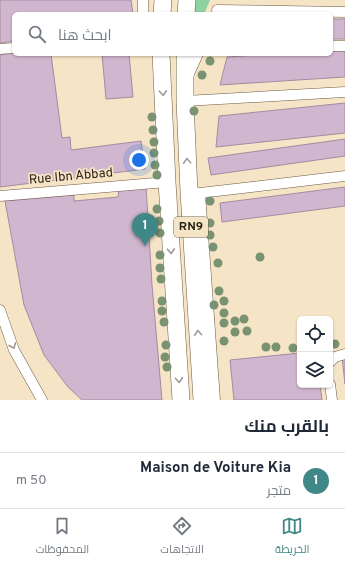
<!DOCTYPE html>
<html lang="ar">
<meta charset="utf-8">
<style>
body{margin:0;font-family:Overpass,Cairo,sans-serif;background:#f6f6f7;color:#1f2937;direction:rtl}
.controls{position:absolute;right:12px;bottom:12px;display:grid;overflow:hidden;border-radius:6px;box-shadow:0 1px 3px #0004}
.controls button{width:36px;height:36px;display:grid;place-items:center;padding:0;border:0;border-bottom:1px solid #e0e1e3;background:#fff;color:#1f2937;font:20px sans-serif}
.you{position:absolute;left:139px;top:160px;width:14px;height:14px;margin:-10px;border:3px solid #fff;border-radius:50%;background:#1a73e8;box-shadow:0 0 0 6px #1a73e833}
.badge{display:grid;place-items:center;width:26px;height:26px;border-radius:50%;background:#408887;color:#fff;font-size:13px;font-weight:700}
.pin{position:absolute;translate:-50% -33px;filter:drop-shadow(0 1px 2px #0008)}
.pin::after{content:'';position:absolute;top:21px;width:14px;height:12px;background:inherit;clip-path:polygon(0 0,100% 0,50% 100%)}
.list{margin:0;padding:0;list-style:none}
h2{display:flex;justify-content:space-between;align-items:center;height:52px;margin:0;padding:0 16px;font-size:17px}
h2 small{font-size:13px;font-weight:400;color:#747a83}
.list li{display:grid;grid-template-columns:26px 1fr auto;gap:12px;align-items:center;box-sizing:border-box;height:56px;padding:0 16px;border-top:1px solid #e0e1e3}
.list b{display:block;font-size:15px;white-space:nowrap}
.list p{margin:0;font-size:13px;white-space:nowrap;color:#747a83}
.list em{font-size:13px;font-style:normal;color:#747a83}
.icon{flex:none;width:22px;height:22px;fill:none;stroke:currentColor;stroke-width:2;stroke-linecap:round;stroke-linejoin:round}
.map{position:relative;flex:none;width:345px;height:400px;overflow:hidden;direction:ltr}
.search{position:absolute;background:#fff;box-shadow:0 1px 3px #0004;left:12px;right:12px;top:12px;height:44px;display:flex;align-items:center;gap:10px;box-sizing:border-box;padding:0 14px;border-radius:6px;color:#747a83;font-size:15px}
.sheet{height:108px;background:#fff}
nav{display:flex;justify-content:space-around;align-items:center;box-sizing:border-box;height:56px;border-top:1px solid #e0e1e3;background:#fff;font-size:11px;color:#747a83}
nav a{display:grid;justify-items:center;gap:2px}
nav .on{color:#408887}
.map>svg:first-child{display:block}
</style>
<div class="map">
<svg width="345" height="400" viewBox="0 0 345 400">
<rect width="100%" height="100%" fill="#f6e4c6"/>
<!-- green -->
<path fill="#8ed2a2" d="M189,0h21l-6,14h-16z"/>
<!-- building -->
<path fill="#d0b6ce" stroke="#a48ba1" d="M0,0h131l2,14h-119v27l-14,2z
M331,19h14v20h-14z
M345,49v28l-125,8 7,-28 45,-3h59v-4z
M14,53l37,1 11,84 8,-1 1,13 70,-9 4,28 -145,18v-132z
M102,54h27l4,43 -27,2z
M345,103v30l-129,14 3,-31z
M345,139v17l-134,19 -3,-17z
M146,186l6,99 10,115h-80l-14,-13 -24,-32 -20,-50 -19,-104 69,-6v6l44,-4 1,-8z
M345,187v19l-123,16 -2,-19z
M300,353v32h20l2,15h-88l-4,-40z
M342,357h3v27z"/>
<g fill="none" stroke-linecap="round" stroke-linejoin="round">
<defs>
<path id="street" d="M143,0v14
M217,10l128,2
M331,46h14
M0,49l14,-1
M188,76l10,-22
M185,101l160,-9
M194,192l6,1 145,-17
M200,193l15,207
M0,196l167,-14
M0,310l14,40 28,50
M330,362l5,-5 10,-3
M330,384l2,16"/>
<path id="primary" d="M162,14l1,-14
M186,14l1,-14
M161,54l6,128 14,218
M185,54v47l4,91 13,208"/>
</defs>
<!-- street casing -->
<use href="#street" stroke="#6c5c42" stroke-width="11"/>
<!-- primary casing -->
<use href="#primary" stroke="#6c5c42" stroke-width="18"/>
<!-- street -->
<use href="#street" stroke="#fff" stroke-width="10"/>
<!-- primary -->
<use href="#primary" stroke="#fff" stroke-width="17"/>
</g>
<!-- trees -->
<g fill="#799271">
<circle cx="210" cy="61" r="4.5"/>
<circle cx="202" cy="75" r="4.5"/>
<circle cx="194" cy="111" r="4.5"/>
<circle cx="152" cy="117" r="4.5"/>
<circle cx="153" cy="130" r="4.5"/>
<circle cx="154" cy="142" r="4.5"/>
<circle cx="154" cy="153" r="4.5"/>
<circle cx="155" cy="165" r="4.5"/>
<circle cx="157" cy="175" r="4.5"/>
<circle cx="210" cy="201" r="4.5"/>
<circle cx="157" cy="209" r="4.5"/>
<circle cx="159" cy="221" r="4.5"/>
<circle cx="210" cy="223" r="4.5"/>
<circle cx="160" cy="233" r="4.5"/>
<circle cx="210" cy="235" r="4.5"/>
<circle cx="213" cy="247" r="4.5"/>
<circle cx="160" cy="255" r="4.5"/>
<circle cx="260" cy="257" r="4.5"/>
<circle cx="218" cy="263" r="4.5"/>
<circle cx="160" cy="268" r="4.5"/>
<circle cx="161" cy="279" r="4.5"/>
<circle cx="219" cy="291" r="4.5"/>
<circle cx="162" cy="301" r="4.5"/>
<circle cx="224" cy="301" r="4.5"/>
<circle cx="214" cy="305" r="4.5"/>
<circle cx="162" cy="311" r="4.5"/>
<circle cx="224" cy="313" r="4.5"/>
<circle cx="244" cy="319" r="4.5"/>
<circle cx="235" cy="321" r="4.5"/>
<circle cx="164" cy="322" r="4.5"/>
<circle cx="224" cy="323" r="4.5"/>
<circle cx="247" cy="331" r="4.5"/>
<circle cx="235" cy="332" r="4.5"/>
<circle cx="224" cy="341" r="4.5"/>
<circle cx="335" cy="344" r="4.5"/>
<circle cx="166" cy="345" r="4.5"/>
<circle cx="266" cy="347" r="4.5"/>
<circle cx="276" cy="347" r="4.5"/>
<circle cx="293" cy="348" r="4.5"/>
<circle cx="165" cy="357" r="4.5"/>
<circle cx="167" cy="367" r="4.5"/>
</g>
<!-- one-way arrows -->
<defs><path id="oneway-chevron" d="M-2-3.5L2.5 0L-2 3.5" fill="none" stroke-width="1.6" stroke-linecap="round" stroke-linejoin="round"/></defs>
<g stroke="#9f9c97">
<use href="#oneway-chevron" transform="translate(163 93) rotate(87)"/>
<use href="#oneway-chevron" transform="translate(187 161) rotate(-93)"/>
<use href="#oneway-chevron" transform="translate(171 251) rotate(87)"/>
<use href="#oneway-chevron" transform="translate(198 333) rotate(-94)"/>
<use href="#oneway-chevron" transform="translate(13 346) rotate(67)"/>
<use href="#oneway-chevron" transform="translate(179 380) rotate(86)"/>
</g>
<g text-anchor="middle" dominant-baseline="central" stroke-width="3.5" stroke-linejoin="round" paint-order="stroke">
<!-- shield labels -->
<rect fill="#f6e4c6" stroke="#675d4c" stroke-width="1" x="174" y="217" width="34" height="20" rx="3"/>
<g font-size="12" font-weight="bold" fill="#2a2318">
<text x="191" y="227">RN9</text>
</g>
<!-- street labels -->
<g font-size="13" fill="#2a2318" stroke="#f6e4c6">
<text transform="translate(71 177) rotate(-5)">Rue Ibn Abbad</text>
</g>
</g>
</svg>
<div class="controls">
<button><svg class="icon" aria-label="locate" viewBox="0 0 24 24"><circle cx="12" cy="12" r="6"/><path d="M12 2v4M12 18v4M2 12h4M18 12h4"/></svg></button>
<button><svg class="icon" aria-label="layers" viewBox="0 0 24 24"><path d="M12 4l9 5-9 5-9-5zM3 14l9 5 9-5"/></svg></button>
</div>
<div class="you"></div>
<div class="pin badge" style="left:145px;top:246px">1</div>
<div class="search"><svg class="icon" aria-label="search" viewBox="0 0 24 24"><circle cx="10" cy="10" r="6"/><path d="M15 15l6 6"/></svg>ابحث هنا</div>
</div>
<section class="sheet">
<h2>بالقرب منك<small></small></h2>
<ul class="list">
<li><span class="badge">1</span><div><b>Maison de Voiture Kia</b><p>متجر</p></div><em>50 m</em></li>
</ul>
</section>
<nav>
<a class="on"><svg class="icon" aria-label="map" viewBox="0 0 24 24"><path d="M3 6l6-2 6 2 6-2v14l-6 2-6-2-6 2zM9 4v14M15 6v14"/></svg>الخريطة</a>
<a><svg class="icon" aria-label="directions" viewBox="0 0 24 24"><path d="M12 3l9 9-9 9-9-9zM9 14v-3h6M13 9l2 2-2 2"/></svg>الاتجاهات</a>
<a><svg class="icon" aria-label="saved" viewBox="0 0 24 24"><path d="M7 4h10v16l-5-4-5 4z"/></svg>المحفوظات</a>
</nav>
